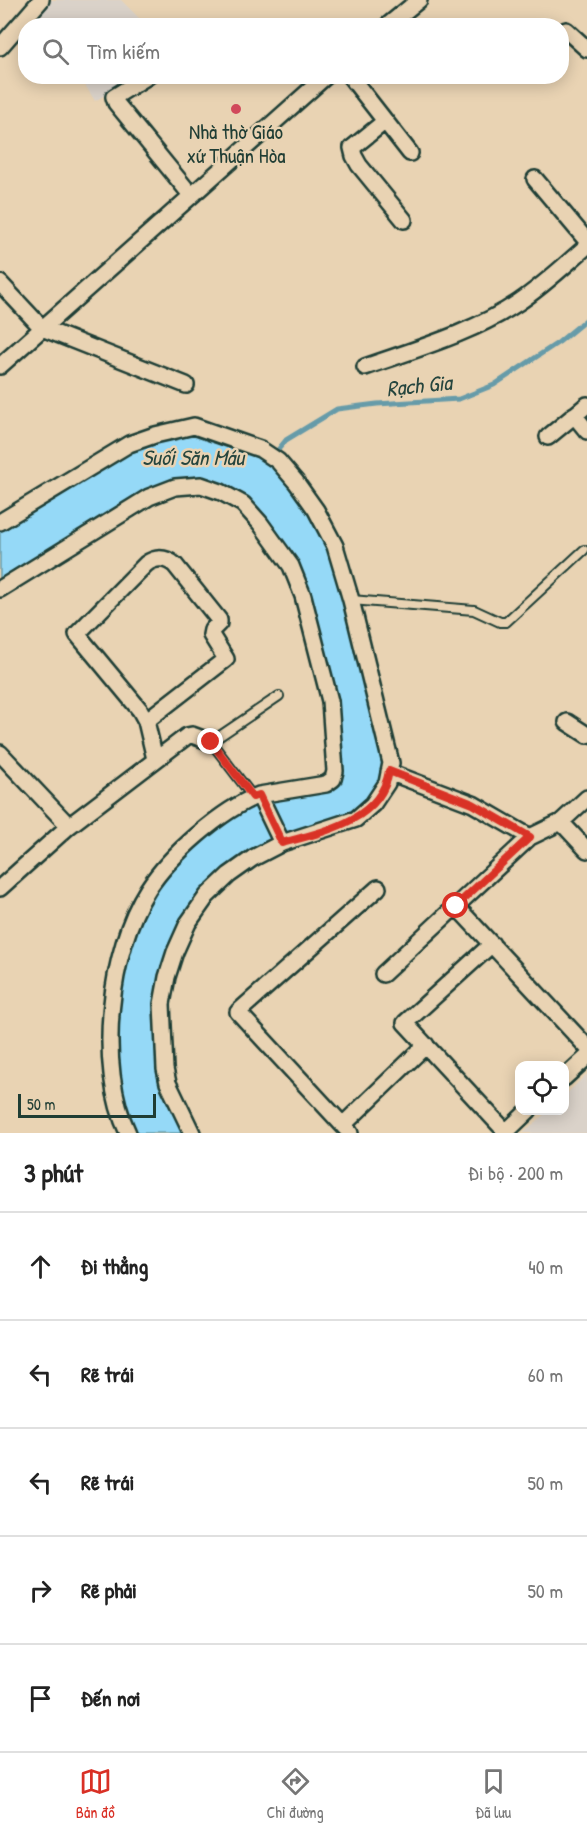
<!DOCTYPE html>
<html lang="vi">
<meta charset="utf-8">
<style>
body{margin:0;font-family:"Patrick Hand",sans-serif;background:#f6f6f6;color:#222}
.controls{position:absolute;right:18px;bottom:18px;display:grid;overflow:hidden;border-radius:12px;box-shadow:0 3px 15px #0003}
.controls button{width:54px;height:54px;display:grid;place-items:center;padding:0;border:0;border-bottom:2px solid #e0e0e0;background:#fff;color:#222;font:30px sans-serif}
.scale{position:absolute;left:18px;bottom:15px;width:138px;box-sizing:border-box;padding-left:6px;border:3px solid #1f3d34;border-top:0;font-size:16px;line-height:21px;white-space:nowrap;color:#1f3d34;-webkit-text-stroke:4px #e9d3b3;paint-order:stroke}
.stop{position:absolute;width:18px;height:18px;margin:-14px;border:4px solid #d93025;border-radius:50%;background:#fff}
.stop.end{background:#d93025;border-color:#fff;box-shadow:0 2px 6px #0008}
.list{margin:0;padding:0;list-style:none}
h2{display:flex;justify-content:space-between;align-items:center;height:78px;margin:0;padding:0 24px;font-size:26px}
h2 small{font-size:20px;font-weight:400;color:#767676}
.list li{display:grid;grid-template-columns:39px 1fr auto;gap:18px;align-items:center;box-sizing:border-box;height:108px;padding:0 24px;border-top:2px solid #e0e0e0}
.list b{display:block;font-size:22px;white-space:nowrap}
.list em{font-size:20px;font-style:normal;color:#767676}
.icon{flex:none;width:33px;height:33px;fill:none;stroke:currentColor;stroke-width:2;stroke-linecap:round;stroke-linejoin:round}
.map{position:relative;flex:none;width:587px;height:1133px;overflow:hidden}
.search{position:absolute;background:#fff;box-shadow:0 3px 15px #0003;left:18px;right:18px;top:18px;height:66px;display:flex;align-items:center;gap:15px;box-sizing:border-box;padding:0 21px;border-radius:24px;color:#767676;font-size:22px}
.sheet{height:618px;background:#fff}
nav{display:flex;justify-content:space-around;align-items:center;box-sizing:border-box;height:84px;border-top:2px solid #e0e0e0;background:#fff;font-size:16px;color:#767676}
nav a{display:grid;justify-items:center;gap:3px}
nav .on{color:#d93025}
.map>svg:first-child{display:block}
</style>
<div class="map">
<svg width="587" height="1133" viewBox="0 0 587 1133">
<rect width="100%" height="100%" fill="#e9d3b3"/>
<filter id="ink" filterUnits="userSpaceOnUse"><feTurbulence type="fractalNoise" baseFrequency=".0167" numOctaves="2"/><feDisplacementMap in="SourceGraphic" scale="12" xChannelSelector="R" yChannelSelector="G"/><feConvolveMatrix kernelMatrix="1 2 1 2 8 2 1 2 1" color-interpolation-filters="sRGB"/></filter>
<g filter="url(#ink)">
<!-- built -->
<path fill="#dad2c9" d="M49,0h72l20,20 -8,5h-85l-9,-14z
M80,77h55l-40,24z
M587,1074v59h-64l25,-22 16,-1 1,-15z"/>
<!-- water -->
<path fill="#95d9f7" stroke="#669ba9" stroke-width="1.5" d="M194,433l62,21 18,13 19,21 17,26 18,33 16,54 40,161 -3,19 -12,18 -17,14 -107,42 -74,91 -7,144 20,43h-49l-15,-45 -5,-68 12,-65 14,-38 13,-25 21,-26 19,-18 28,-23 33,-22 14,-4 58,-8 11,-7 4,-11 -32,-179 -64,-96 -22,-13 -21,-7 -56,13 -147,91v-52l131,-80z"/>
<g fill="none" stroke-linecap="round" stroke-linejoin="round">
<!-- stream -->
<path stroke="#669ba9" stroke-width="5" d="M273,456l13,-16 51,-31 40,-5 82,-5 35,-14 65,-43 28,-23"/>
<defs>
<path id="lane" d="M351,600l123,10 26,12h6l78,-72
M253,797l-42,-55 68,-46"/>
<path id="street" d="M387,26l32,-26
M566,30l21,19
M0,47l41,-47
M148,76l-34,21 2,6 75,92
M350,76l60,77
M384,122l-32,26 2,8 5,9 45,55
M535,179l52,62
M0,283l42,45 144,57
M0,366l326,-290
M365,367c51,-18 108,-34 154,-65 24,-16 46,-37 68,-56
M574,415l13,16
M548,437l39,-32
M0,522l129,-78 26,-9 39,-9 66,23 18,12 18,21 20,28 19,36 16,54 40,163 -4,20 -14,21 -17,15 -74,24 -29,15 -24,17 -22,21 -19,27 -13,29 -8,25 -5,27 3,65 3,14 24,50
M0,589l149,-92 26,-10 26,-2 20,7 22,12 17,19 31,43 12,30 27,105 5,70 -2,8 -7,5 -67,11c-38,15 -89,60 -111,94 -39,61 -52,178 -20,244
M146,721l80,-62 -15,-24 1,-5 7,-7v-3l-44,-55c-10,-8 -19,-8 -29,-1l-69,70 63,76 6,11 9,38
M567,722l20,13
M0,753l69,73
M389,772l84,32 57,33
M259,795l23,48
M561,822l26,28
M0,888l69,-62 118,-90 5,-1 19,7
M456,906l131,141
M492,944l-87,79 101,109
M383,974l147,-137 31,-15 26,-24
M564,1078l23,-21
M343,1125l83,-80
M350,1133l-112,-121 140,-124
M505,1133l24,-23"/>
</defs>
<!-- lane casing -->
<use href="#lane" stroke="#1f3d34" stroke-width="12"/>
<!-- street casing -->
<use href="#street" stroke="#1f3d34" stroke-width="20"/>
<!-- lane -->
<use href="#lane" stroke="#e9d3b3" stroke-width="8"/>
<!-- street -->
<use href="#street" stroke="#e9d3b3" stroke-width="15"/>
</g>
</g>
<g fill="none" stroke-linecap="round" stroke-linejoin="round" filter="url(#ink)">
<!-- route -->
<path stroke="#d93025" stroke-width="8" d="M211,742l42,55 6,-2 23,48c41,-11 99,-22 107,-72l84,33 57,33 -74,69"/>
</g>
<!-- markers -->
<circle fill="#d1495b" stroke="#e9d3b3" stroke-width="2" cx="236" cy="109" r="6"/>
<g text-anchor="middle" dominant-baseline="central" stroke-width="5" stroke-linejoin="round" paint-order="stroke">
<!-- poi labels -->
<g font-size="21" fill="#1f3d34" stroke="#e9d3b3">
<text x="236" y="131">Nhà thờ Giáo<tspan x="236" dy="24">xứ Thuận Hòa</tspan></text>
</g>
<!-- water labels -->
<g font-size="22" font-style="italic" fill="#25453e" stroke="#e9d3b3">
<text transform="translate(419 385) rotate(-6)">Rạch Gia</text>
<text x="193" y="457">Suối Săn Máu</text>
</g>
</g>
</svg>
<div class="controls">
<button><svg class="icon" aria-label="locate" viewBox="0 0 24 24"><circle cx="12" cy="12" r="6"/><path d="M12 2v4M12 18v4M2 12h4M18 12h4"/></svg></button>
</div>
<div class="scale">50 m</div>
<div class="stop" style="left:456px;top:906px"></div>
<div class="stop end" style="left:211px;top:742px"></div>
<div class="search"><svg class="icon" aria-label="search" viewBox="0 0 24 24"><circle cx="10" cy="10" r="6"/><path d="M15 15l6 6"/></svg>Tìm kiếm</div>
</div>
<section class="sheet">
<h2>3 phút<small>Đi bộ · 200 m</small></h2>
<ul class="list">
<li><svg class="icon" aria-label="ahead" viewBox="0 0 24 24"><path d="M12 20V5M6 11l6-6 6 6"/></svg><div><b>Đi thẳng</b></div><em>40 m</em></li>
<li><svg class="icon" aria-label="left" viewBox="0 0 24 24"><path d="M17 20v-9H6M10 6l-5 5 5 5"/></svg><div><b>Rẽ trái</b></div><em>60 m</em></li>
<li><svg class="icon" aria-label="left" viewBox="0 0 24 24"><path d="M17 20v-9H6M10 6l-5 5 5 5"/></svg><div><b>Rẽ trái</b></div><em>50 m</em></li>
<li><svg class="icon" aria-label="right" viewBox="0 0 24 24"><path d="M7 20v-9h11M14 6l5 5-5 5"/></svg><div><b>Rẽ phải</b></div><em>50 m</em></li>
<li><svg class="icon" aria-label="arrive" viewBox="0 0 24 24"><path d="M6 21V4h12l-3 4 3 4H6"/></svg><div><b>Đến nơi</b></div></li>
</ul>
</section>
<nav>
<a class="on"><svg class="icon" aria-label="map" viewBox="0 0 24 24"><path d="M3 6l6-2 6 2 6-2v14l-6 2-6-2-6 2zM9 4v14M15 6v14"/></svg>Bản đồ</a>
<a><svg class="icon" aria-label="directions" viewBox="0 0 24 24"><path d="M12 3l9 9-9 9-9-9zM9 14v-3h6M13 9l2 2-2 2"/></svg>Chỉ đường</a>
<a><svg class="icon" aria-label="saved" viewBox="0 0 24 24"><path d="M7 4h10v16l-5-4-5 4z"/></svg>Đã lưu</a>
</nav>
